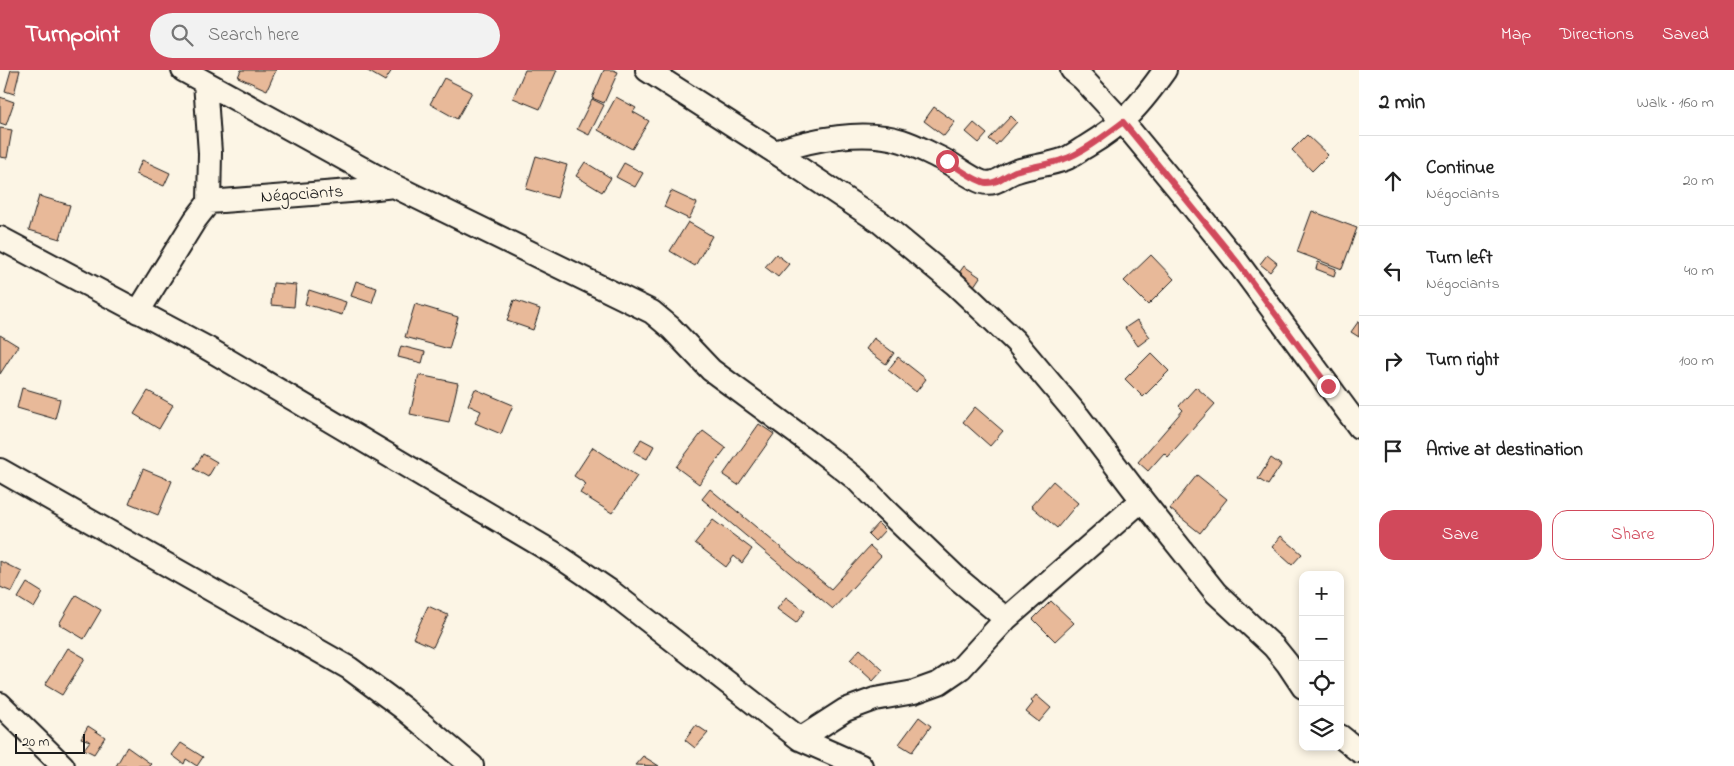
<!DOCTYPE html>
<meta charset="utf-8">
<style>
body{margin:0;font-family:"Indie Flower",sans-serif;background:#f2f2f2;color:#222}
.controls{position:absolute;right:15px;bottom:15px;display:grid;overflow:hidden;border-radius:10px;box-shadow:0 2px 8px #0003}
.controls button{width:45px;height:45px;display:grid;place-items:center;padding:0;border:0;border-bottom:1px solid #e0e0e0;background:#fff;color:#222;font:25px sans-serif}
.scale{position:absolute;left:15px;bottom:12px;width:70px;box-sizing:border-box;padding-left:5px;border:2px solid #1c1c1c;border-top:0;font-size:14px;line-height:18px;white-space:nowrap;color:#1c1c1c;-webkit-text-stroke:4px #fcf5e5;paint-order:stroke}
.stop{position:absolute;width:15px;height:15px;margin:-11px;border:4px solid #d1495b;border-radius:50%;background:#fff}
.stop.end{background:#d1495b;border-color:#fff;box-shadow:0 1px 5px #0008}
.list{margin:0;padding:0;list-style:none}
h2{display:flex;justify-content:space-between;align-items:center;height:65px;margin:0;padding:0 20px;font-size:21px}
h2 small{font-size:16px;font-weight:400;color:#767676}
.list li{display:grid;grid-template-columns:32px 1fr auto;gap:15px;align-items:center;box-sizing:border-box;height:90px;padding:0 20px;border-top:1px solid #e0e0e0}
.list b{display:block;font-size:19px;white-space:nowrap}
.list p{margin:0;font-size:16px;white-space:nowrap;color:#767676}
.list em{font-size:16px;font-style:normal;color:#767676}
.actions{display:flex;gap:10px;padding:15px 20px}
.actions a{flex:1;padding:11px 0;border:1px solid #d1495b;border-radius:15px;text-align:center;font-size:18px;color:#d1495b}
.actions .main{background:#d1495b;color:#fff}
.icon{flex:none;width:28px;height:28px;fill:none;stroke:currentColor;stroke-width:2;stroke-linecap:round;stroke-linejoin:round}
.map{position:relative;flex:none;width:1359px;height:696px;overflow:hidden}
header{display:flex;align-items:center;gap:30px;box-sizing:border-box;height:70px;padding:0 25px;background:#d1495b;color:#fff}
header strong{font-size:24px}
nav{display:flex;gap:28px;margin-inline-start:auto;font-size:18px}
.search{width:350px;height:45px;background:#f2f2f2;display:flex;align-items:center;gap:12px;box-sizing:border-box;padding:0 18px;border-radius:28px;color:#767676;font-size:19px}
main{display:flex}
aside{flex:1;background:#fff}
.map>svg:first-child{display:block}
</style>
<header>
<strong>Turnpoint</strong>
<div class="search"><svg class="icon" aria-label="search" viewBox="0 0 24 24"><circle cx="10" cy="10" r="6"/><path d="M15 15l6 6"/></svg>Search here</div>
<nav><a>Map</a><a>Directions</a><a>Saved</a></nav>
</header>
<main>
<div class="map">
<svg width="1359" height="696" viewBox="0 0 1359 696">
<rect width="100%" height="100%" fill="#fcf5e5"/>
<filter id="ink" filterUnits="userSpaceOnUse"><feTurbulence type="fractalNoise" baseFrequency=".02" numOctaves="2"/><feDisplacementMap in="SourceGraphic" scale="10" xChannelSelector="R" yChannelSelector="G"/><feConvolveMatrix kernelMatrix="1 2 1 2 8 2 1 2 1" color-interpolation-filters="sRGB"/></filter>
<g filter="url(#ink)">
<!-- building -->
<path fill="#e8b999" stroke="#1c1c1c" d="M11,0h9l-6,24 -9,-3z
M241,0h35l-9,20 -29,-13z
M366,0h26l-7,11z
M525,0h32l-17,39 -27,-11z
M604,0h9l5,2 -14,31 -12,-5z
M444,8l28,14 -15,27 -27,-15z
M0,27l14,5 -8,23 -6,-2z
M616,27l20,11 -3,4 16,9 -17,28 -34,-19z
M592,29l12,6 -15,30 -12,-6z
M934,37l21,15 -11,14 -20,-15z
M1011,46l6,6 -21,23 -7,-6z
M974,53l13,11 -8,9 -13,-11z
M0,58l12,2 -5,28 -7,-1z
M1307,65l21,20 -16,16 -20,-21z
M536,86l31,9 -10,33 -31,-9z
M142,90l28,13 -6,13 -28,-12z
M585,92l26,16 -9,14 -26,-16z
M624,93l19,10 -8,14 -19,-10z
M671,121l26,12 -8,16 -25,-12z
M39,126l31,9 -10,34 -31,-9z
M1312,141l45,17 -15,41 -45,-17z
M688,152l24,14 -17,30 -25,-15z
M776,184l13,10 -11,13 -13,-10z
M1151,185l23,24 -26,26 -24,-24z
M1267,185l10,8 -7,9 -10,-8z
M1318,192l18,7 -2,7 -18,-7z
M964,196l16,11 -8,12 -16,-12z
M356,211l21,7 -5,15 -21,-7z
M273,213l23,2 -2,22 -23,-2z
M309,220l37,12 -4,13 -37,-11z
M514,230l26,9 -7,21 -26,-9z
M415,234l43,13 -9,32 -44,-12z
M1137,250l13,17 -12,9 -13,-18z
M1358,252h1v15l-8,-5z
M0,265l18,11 -18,28z
M874,268l20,15 -8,11 -20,-15z
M401,276l24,6 -3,11 -24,-6z
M1151,283l18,18 -26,26 -18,-18z
M898,287l28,22 -10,13 -28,-22z
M419,305l39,8 -9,39 -39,-8z
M1196,317l19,17 -47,53 -4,-4 -16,18 -10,-9 45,-52 -4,-4z
M22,318l38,11 -5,20 -38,-11z
M475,319l38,16 -12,29 -26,-11 6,-12 -13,-6z
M148,321l25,14 -14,24 -25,-15z
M975,337l28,24 -13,15 -27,-24z
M759,354l15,10 -36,51 -15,-10z
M703,361l23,17 -27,36 -23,-17z
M641,369l13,7 -7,13 -13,-7z
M593,377l44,29 -25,37 -32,-20 6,-9 -12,-8z
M203,384l14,8 -9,15 -14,-8z
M1271,388l10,7 -13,20 -10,-6z
M143,399l29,12 -14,34 -29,-12z
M1197,405l30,24 -27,34 -30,-24z
M1053,411l25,22 -21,25 -26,-22z
M710,419l121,100 39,-43 11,10 -48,53 -131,-110z
M713,450l39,29 -10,14 -8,-7 -8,11 -31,-24z
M878,453l7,7 -10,11 -7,-7z
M1281,466l21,18 -10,11 -20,-18z
M0,491l22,11 -10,20 -12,-5z
M27,513l16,10 -9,15 -16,-10z
M76,525l25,15 -17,29 -25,-15z
M786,527l19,14 -9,12 -19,-14z
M1051,531l23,22 -19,18 -22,-22z
M428,536l20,9 -15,32 -20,-9z
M68,578l17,10 -23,37 -17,-10z
M860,579l23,21 -10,11 -23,-21z
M1036,625l15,13 -12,14 -13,-10 7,-9 -2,-2z
M919,647l12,9 -19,26 -13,-8z
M696,655l12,8 -13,15 -10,-8z
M88,656l17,11 -11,17 -10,-5 6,-8 -9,-3z
M181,673l22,14 -6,9 -11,-7 -2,5 -12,-9z
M127,677l24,17 -2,2h-33z
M643,686l16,10 -24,-1z"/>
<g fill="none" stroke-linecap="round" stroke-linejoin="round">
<defs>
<path id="street" d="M183,0l211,116 258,126 19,16 40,42 99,73 46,36 28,29 74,71 48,40
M647,0l128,82 105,70 76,63 59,56 63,75 64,84 74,93 58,54 13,16 16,24
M1072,0l11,9 40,43 57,69 58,72 121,164
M775,82c37,-13 89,-23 127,-11 13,4 25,11 38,17 13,6 30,20 42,24 15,4 23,-8 35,-11 15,-5 32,-6 48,-12 7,-3 15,-9 22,-13 37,-22 54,-42 78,-76
M209,132l141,-11 44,-5
M0,168l207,110 347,205 56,38 190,148 61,27
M138,242l57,-92 14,-18 1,-49 -5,-71
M0,400l349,198 54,40 69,58
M0,634l63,62
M1340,666l19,15
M800,669l45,-29 30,-11 39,-7 25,-9 22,-15 45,-49 136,-119"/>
</defs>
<!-- street casing -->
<use href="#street" stroke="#1c1c1c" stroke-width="26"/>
<!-- street -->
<use href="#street" stroke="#fcf5e5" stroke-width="22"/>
</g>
</g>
<g fill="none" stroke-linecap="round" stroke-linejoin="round" filter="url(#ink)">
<!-- route -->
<path stroke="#d1495b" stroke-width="6" d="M947,91c10,6 29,21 40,22 12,0 18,-8 28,-12 16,-5 33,-6 49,-12 17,-5 44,-26 59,-37l115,141 90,123"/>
</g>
<g text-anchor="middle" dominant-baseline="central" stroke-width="4" stroke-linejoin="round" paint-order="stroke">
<!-- street labels -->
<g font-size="18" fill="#1c1c1c" stroke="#fcf5e5">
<text transform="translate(302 125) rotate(-4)">Négociants</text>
</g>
</g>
</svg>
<div class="controls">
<button>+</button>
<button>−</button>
<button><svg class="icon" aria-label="locate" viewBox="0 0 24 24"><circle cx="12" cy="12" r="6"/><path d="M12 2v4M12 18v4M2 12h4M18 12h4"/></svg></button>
<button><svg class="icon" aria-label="layers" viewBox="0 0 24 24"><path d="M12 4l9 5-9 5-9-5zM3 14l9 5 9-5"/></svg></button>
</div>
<div class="scale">20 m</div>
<div class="stop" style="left:947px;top:91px"></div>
<div class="stop end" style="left:1328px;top:316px"></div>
</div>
<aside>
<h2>2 min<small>Walk · 160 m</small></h2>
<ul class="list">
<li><svg class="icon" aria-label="ahead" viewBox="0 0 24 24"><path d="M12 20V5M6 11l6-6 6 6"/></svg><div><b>Continue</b><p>Négociants</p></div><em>20 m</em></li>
<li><svg class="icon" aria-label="left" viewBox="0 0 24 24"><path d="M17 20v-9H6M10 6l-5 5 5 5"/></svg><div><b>Turn left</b><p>Négociants</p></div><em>40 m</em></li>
<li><svg class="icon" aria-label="right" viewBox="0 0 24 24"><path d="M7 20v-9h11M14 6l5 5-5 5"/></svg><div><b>Turn right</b></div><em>100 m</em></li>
<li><svg class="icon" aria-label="arrive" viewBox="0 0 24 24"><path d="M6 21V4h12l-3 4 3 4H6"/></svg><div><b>Arrive at destination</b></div></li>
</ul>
<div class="actions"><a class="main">Save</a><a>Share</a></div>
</aside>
</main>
